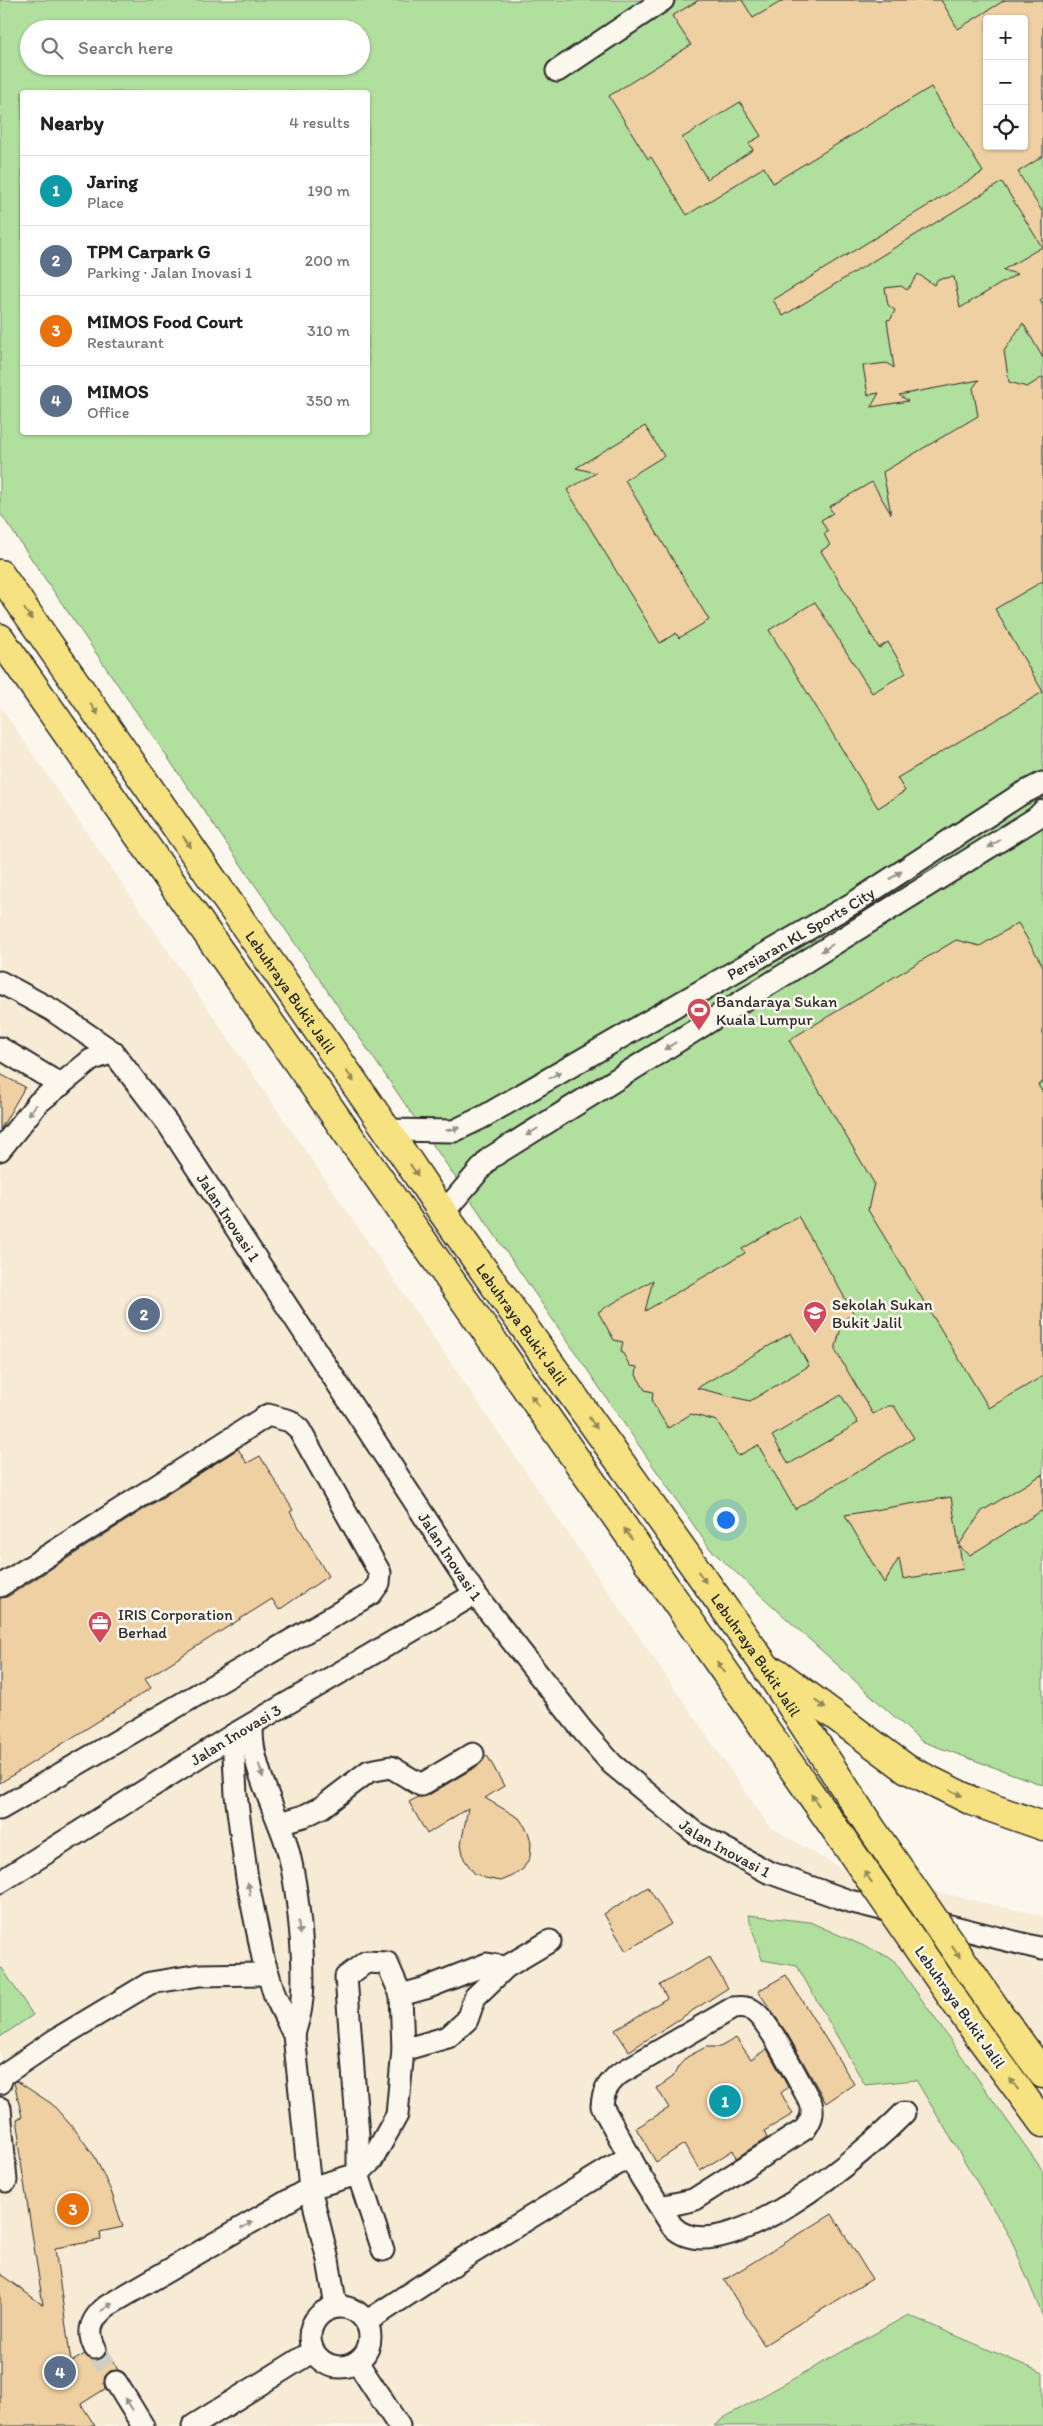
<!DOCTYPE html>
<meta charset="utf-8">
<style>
body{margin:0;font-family:Itim,sans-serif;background:#f2f2f2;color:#222}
.controls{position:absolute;right:15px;top:15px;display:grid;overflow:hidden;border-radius:5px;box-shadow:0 1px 4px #0004}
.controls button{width:45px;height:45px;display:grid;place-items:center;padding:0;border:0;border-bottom:1px solid #e0e0e0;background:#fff;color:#222;font:25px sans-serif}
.you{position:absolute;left:725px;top:1519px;width:18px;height:18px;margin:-12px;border:4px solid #fff;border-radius:50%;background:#1a73e8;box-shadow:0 0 0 8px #1a73e833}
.badge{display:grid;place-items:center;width:32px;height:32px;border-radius:50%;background:#d1495b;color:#fff;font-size:16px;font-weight:700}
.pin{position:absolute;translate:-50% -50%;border:2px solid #fff;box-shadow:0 1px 5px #0006}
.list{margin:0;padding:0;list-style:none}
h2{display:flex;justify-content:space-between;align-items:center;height:65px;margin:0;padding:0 20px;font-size:21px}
h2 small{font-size:16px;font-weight:400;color:#767676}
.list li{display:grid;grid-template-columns:32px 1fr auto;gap:15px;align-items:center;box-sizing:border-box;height:70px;padding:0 20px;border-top:1px solid #e0e0e0}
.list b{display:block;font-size:19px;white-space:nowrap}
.list p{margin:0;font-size:16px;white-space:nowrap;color:#767676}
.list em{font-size:16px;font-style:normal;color:#767676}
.icon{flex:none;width:28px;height:28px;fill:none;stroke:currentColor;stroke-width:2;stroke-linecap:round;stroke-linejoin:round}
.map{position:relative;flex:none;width:1043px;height:2426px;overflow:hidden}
.search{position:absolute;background:#fff;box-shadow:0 1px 4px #0004;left:20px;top:20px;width:350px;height:55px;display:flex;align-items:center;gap:12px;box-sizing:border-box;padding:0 18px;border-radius:28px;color:#767676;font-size:19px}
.panel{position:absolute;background:#fff;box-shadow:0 1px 4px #0004;left:20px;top:90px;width:350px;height:345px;border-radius:5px}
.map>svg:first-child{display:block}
</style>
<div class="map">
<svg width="1043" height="2426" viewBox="0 0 1043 2426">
<rect width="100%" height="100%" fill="#fbf7ec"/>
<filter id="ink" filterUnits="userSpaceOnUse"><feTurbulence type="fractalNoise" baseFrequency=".02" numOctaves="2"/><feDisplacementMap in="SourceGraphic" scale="10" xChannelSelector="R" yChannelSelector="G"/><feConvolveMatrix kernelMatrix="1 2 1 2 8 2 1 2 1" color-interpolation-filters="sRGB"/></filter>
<g filter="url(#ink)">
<!-- built -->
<path fill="#f7ebd6" d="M0,706l769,1120 76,45 198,45v510h-1043z"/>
<!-- green -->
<path fill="#b1df9e" stroke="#6e8564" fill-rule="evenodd" d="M0,0h1043v1785l-122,-44 -211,-192 -710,-1036zM987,19h37v127h-37zM29,29h332v37h-332zM22,92h346v340h-346z
M748,1915l62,7 83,37 150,212v146l-32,-78 -95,-159 -51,5 -68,-119 -35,-6z
M2,1968l31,47 -33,22v-68z
M908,2315l135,58v53h-329l11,-9z"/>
<!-- building -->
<path fill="#efd0a2" stroke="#2b2b2b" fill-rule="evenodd" d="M699,0h43l11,18 31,-18h157l17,29 47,-29h38v156l-25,16 25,41v85l-3,2 3,6v52l-20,-35 -19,28 5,31 18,5 16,-10v204l-48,28 48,83 -146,86 8,13 -27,17 -109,-178 46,-28 57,91 34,-20 -18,-31 -9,6 -58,-97 9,-6 -6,-11 4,-2 -7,-12 12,-7 -4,-6 43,-25 19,32 -8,-42 95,-56 -5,-28 6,-8 -80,15 9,6 -37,6 8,-14 -11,2 -5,-29 24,-3 7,5 -7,-48 4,-1 4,-9 -7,-5 -3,-17 16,-2 6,4 11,-16 16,11 4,-6 16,-2 6,31 57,-34 -14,-4 39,-23 -40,-65 -219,134 -10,-16 210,-128 -52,-85 -158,96 -9,-16 -77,48 -36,-58 -3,2 -39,-63 82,-51 -19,-29zM987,19h37v127h-37zM740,102l21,34 -12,7 4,7 -46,29 -25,-41z
M645,426l19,30 -39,24 84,140 -30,18 -3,-5 -16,10 -93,-153 29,-17 -20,-5z
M1018,923l25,43v116l-5,3 5,8v283l-54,32 -121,-198 6,-27 -85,-143 167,-100 24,6z
M0,1074l25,13 -25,43z
M798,1216l56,98 -11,6 -8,30 38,64 15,-8h6l20,32 -119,71 -37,-64 -20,11 -21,-35 -26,-7 -23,14 -16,-26 1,-10 -8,-2 -9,-15 1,-8 -7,-1 -9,-16 2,-8 -9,-2 -16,-28 55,-32 -8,31 100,-58 -3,-4zM791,1333l18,33 -59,35 -53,-13zM841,1395l17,28 -69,41 -17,-28z
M238,1449l9,14 13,-7 33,54 -3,2 38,64 -49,34 -7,-11 -127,80 6,9 -151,95v-185l7,-1z
M1043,1474v36l-73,45 -11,-9 4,23 -60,10 -4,-21 -15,25 -39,-68 106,-18 8,48 23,-34z
M487,1755l17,31 -19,12 34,20 9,13 3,12 -1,14 -7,12 -10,7 -12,5 -16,-3 -11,-5 -10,-14 -3,-15 7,-36 -41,26 -18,-32 9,-5 9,-1 52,-31z
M648,1887l23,37 -45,27 -22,-37z
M709,1957l19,31 -99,63 -14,-21 52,-32 -7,-13z
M786,1975l68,109 -28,19 -38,-68 -30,-44z
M736,2038l15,21 16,-10 21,38 -7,6 12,21 -29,17 3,7 -31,20 -3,-8 -33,21 -16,-27 -28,18 -20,-34 33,-20 -12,-20 16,-11 5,-10 9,-10 19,-10h14z
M17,2081l35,23 24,27 19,26 16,34 12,36 -23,5 1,8 -46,8 16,114 14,-8 8,6h6l8,-9 11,19 -8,1 -5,5 -1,6 1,7 -24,15 14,22h-95v-152l43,31 -25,-162 2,-5 -3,-19 5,-2 -8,-35z
M832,2214l40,65 -108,66 -40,-65z"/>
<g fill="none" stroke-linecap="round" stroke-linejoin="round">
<!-- minor-tunnel -->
<path stroke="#d1cec5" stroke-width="21" stroke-dasharray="21 11" stroke-linecap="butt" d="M95,2348l21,34"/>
<defs>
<g id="minor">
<path d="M557,71l106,-71"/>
<path id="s1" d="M0,982l52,28 61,42 55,72 307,470 108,137 29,33 82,68 74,40 81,29 194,48"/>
<path d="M0,1048l61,37"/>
<path id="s2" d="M387,1130l67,1 29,-14 372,-215 166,-108 22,-11"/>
<path d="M0,1150l38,-47 53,-43 22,-8"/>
<path d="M443,1213l47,-55 546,-340 7,-7"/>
<path d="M0,1586l268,-171 22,6 9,8 81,144 -1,10 -8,11 -371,215"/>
<path d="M253,1724c-6,31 22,86 32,116 12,37 22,128 16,166 -1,10 -5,20 -7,29"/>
<path d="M233,1735l3,60 11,84 16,79 12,38 19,39 16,153 18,72 8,47"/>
<path d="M279,1823l25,-7 18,-9 47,-36 22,-4 30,18 52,-31"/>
<path id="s3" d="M0,1882l233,-147 242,-141"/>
<path d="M401,1995l2,55"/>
<path d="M0,2083l3,-8 52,-35 95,-57 50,-8 68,-1"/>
<path d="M0,2108l6,73"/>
<path d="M660,2207l33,-7 112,-71c6,-9 9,-15 6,-26 -13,-22 -38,-76 -56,-91 -6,-5 -14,-5 -22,-4l-114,66c-11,10 -16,17 -17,32l39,71 31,49c49,51 197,-77 232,-113"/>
<path d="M383,2250l-25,-76 14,-14 25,-45 6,-65 45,-13 19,-17 8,-23 31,-30"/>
<circle cx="340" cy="2337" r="30"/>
<path d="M366,2322l93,-61 171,-105"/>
<path d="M95,2348c-9,-18 -3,-30 12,-42l203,-118 48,-14v-39l-12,-158 20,-15 21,1 14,32 25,-7 61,-24 19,3 44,-26"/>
<path d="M357,2362l42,64"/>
<path d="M116,2382l27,44"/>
<path d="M193,2426l120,-75"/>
</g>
<g id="highway">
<path id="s4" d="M0,574l387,556 56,83 323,454 103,158"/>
<path d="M0,638l843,1202"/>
<path d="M776,1672l131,97 65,32 71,25"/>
<path d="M1000,2015l43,59"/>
<path d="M976,2032l67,91"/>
</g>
</defs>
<!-- minor casing -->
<use href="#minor" stroke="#2b2b2b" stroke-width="25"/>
<!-- highway casing -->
<use href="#highway" stroke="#2b2b2b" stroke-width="31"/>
<!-- minor -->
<use href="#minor" stroke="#fbf7ec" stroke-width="21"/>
<!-- highway -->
<use href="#highway" stroke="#f7e281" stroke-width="28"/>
<defs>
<path id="highway-bridge" d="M869,1825l131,190
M843,1840l133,192"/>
</defs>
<!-- highway-bridge casing -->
<use href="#highway-bridge" stroke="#2b2b2b" stroke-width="31" stroke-linecap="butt"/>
<!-- highway-bridge -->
<use href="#highway-bridge" stroke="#f7e281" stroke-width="28"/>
</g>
<!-- one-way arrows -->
<defs><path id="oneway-solid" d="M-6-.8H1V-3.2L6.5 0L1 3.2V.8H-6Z" transform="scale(1.25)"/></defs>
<g fill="#918656">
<use href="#oneway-solid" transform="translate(28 614) rotate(55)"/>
<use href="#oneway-solid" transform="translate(94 709) rotate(55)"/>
<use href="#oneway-solid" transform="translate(187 842) rotate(55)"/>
<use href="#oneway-solid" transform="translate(350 1076) rotate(55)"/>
<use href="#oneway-solid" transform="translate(414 1170) rotate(56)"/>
<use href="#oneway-solid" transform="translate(535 1401) rotate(-125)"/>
<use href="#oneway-solid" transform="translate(593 1423) rotate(55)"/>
<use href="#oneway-solid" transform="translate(628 1534) rotate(-125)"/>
<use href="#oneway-solid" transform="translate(702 1577) rotate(55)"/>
<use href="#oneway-solid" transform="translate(721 1667) rotate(-125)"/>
<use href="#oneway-solid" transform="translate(820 1704) rotate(37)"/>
<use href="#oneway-solid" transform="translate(956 1793) rotate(26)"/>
<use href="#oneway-solid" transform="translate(815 1800) rotate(-125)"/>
<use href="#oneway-solid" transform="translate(868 1877) rotate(-125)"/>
<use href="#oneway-solid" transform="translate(956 1952) rotate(55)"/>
<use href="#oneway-solid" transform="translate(1014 2084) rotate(-126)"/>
</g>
<g fill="#93918c">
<use href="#oneway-solid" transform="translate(994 844) rotate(148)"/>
<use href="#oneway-solid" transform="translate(896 875) rotate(-33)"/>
<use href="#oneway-solid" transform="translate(827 948) rotate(148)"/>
<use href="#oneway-solid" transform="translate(670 1046) rotate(148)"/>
<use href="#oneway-solid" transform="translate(555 1075) rotate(-30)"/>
<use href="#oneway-solid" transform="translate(32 1110) rotate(129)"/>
<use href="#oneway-solid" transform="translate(453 1129) rotate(-12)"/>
<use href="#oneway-solid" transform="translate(532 1132) rotate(148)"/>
<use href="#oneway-solid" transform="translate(261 1771) rotate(73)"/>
<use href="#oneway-solid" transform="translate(249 1889) rotate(-100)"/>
<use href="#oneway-solid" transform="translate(299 1928) rotate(84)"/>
<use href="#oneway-solid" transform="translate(247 2225) rotate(-30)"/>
<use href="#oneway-solid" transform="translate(107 2307) rotate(-35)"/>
<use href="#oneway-solid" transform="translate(129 2404) rotate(-122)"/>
</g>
</g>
<!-- icons -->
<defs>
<symbol id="stadium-pin" viewBox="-11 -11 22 30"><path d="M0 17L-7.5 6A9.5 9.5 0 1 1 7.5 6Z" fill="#d1495b" stroke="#fbf7ec"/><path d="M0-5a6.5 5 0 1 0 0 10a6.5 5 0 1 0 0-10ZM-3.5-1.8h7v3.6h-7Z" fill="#fff"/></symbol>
<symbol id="school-pin" viewBox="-11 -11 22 30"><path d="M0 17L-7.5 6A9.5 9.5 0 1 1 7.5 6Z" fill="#d1495b" stroke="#fbf7ec"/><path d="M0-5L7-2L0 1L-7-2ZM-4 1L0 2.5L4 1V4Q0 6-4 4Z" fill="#fff"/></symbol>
<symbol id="office-pin" viewBox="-11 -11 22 30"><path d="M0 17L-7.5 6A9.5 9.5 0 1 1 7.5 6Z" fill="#d1495b" stroke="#fbf7ec"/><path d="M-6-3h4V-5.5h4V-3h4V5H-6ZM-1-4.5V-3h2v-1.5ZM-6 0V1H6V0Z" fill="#fff"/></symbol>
</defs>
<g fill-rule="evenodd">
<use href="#stadium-pin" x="685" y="996" width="28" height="38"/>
<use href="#school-pin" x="801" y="1299" width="28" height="38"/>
<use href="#office-pin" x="86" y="1609" width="28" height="38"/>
</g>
<g text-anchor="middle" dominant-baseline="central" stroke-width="5" stroke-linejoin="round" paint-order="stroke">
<!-- street labels -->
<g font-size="16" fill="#2b2b2b" stroke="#fbf7ec">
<text stroke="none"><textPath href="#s2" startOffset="466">Persiaran KL Sports City</textPath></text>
<text stroke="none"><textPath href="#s4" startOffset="509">Lebuhraya Bukit Jalil</textPath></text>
<text stroke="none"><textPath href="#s1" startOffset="335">Jalan Inovasi 1</textPath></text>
<text stroke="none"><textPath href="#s4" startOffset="914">Lebuhraya Bukit Jalil</textPath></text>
<text stroke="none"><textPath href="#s1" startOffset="740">Jalan Inovasi 1</textPath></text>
<text stroke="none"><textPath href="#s4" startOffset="1319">Lebuhraya Bukit Jalil</textPath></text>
<text stroke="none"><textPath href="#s3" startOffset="278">Jalan Inovasi 3</textPath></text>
<text stroke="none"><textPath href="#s1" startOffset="1145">Jalan Inovasi 1</textPath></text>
<text transform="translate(960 2007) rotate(55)">Lebuhraya Bukit Jalil</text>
</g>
<!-- poi labels -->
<g font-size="16" fill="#2b2b2b" stroke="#fbf7ec" text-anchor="start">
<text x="716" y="1001">Bandaraya Sukan<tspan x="716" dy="18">Kuala Lumpur</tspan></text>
<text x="832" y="1304">Sekolah Sukan<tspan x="832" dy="18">Bukit Jalil</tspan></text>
<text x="118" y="1614">IRIS Corporation<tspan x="118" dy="18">Berhad</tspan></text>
</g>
</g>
</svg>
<div class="controls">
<button>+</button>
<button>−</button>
<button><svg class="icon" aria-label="locate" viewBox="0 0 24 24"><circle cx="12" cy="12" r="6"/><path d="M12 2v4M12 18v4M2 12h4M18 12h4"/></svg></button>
</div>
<div class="you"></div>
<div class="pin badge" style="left:725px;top:2101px;background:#0f9aa8">1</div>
<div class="pin badge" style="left:144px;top:1314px;background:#5c6f8a">2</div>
<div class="pin badge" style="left:73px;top:2209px;background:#e8710a">3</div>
<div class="pin badge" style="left:60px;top:2372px;background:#5c6f8a">4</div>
<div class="search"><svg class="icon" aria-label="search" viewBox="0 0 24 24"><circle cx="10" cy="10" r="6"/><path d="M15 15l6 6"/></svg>Search here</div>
<section class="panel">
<h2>Nearby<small>4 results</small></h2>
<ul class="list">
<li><span class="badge" style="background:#0f9aa8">1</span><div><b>Jaring</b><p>Place</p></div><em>190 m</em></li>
<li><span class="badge" style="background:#5c6f8a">2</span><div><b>TPM Carpark G</b><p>Parking · Jalan Inovasi 1</p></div><em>200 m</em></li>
<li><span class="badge" style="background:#e8710a">3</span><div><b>MIMOS Food Court</b><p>Restaurant</p></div><em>310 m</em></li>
<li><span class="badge" style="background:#5c6f8a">4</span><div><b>MIMOS</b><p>Office</p></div><em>350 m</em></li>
</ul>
</section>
</div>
